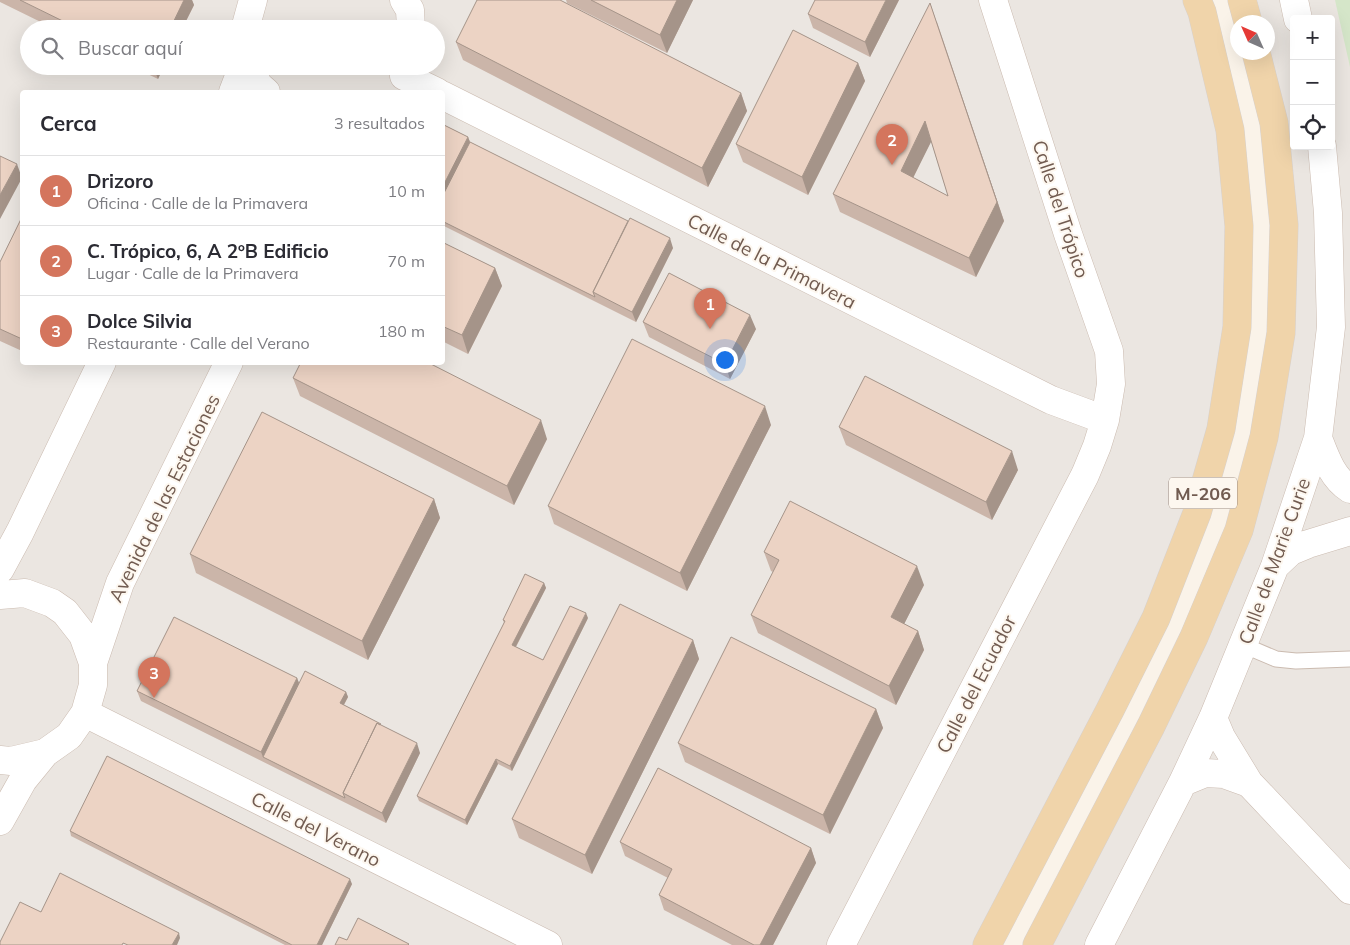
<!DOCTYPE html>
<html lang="es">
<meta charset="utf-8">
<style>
body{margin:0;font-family:Mulish,sans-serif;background:#f2f2f3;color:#2b2b33}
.controls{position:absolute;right:15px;top:15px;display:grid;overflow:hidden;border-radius:5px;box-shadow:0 5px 20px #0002}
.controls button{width:45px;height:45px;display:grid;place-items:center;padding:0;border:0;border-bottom:1px solid #e1e1e2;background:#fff;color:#2b2b33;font:25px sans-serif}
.compass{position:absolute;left:1230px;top:15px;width:45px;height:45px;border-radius:50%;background:#fff;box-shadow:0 5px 20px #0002;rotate:315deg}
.you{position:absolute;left:724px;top:359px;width:18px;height:18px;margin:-12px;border:4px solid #fff;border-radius:50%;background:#1a73e8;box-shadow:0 0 0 8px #1a73e833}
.badge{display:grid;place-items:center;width:32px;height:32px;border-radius:50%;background:#d4755d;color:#fff;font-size:16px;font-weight:700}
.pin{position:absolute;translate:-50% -41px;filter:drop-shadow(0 1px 2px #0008)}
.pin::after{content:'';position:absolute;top:26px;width:18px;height:15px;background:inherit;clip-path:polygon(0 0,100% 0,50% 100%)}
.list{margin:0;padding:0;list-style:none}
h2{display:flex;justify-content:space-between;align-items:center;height:65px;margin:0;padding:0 20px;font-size:21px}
h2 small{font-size:16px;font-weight:400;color:#7c7c81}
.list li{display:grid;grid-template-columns:32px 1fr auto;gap:15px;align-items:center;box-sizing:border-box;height:70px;padding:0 20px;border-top:1px solid #e1e1e2}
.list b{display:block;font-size:19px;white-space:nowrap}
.list p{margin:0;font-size:16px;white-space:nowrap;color:#7c7c81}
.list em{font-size:16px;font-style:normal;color:#7c7c81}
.icon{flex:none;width:28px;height:28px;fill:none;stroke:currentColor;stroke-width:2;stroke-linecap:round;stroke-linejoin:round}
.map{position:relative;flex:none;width:1350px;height:945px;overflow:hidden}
.search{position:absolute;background:#fff;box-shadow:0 5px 20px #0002;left:20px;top:20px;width:425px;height:55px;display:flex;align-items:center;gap:12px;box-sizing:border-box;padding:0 18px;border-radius:28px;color:#7c7c81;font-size:19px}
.panel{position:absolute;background:#fff;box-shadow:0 5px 20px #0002;left:20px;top:90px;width:425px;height:275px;border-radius:5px}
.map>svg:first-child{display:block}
</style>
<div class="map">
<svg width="1350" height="945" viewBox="0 0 1350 945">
<rect width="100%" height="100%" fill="#faf3e9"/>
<!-- industrial -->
<path fill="#ebe6e1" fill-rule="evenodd" d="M0,0h1197l42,226 -42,287 -210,432h-987zM29,29h407v37h-407zM22,92h420v270h-420z
M1242,0h108v945h-313l202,-415 42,-197 -13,-281v-30h-20zM1294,19h37v127h-37z"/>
<!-- green -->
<path fill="#d5e6c9" d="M1335,0h15v67z"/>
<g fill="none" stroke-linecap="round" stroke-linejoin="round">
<defs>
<path id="service" d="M1243,645l33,14 20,2 54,-2"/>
<path id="minor" d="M404,0l6,10 1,19
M1294,0l4,19
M245,29l8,-29
M250,66l8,19 8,7
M404,76l33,16
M233,92l10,-26
M442,95l609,305 54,20
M1318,438c7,18 14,40 32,51
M1275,566l16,-15 17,-7 42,-13
M0,569l20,-37 82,-170
M0,595l25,-2 27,10 13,9 18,23 10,28v22l-8,28 -16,23 -24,17 -34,8 -11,-1
M93,663l27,-80 109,-221
M85,713l463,232
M1213,718l8,19 28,46 101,107
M1183,782l22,-9 19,1 25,9
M0,821l23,-41 22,-27
M841,945l244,-470 12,-29 8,-26 6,-36 -2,-33 -41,-117 -75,-234
M1099,945l84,-163 30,-64 62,-152 43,-128 13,-111 -3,-114 -6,-67"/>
<path id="primary" d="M1242,0l6,22
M987,945l123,-235 46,-92 41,-105 24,-84 16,-102 2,-101 -9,-96 -28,-118 -5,-12
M1037,945l114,-219 43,-89 45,-107 25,-93 17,-104 3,-108 -10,-102 -18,-71"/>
</defs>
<!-- service casing -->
<use href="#service" stroke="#cbbbb0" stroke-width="17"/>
<!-- minor casing -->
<use href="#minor" stroke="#cbbbb0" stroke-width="29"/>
<!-- primary casing -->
<use href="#primary" stroke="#d7d1ce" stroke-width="29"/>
<!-- service -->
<use href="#service" stroke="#fff" stroke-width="15"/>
<!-- minor -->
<use href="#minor" stroke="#fff" stroke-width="28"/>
<!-- primary -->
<use href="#primary" stroke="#f0d4aa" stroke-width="28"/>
</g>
<!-- wall -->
<path fill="#cbb5a9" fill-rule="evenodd" d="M0,0h192l2,5 -12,24h-127l-55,-27z
M566,0h127l-26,53 -100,-50z
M899,0l-29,57 -57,-29 -5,-14z
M937,22l67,199 -28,56 -136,-65 -7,-18zM931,141l17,55 -35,-18z
M456,42l285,51 6,18 -39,76 -245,-127z
M858,63l7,18 -57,114 -65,-33 -7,-18z
M131,66h33l-6,13z
M442,124l26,13 2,5 203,106 -37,74 -194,-97z
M22,217v134l-22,-10v-79z
M442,242l53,26 7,18 -34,68 -26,-13z
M643,322l113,7 -26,50 -81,-42z
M293,378l254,61 -33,66 -214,-109z
M771,425l-84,166 -133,-67 -6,-18z
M839,427l179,43 -26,50 -146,-75z
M434,499l6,19 -72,142 -172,-87 -6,-19z
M764,552l160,33 -20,39 14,7 6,19 -28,55 -138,-72 -7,-18 22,-43 -2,-1z
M544,583l2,5 -30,59 27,13 45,-42 -76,153 -14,-7 -31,61 -48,-24 -2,-5 87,-173 -1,-3z
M693,640l6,19 -107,215 -73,-36 -7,-19z
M297,678l2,5 47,9 2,5 -4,8 37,21 39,27 -34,70 -245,-122 -4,-10z
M876,709l7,19 -53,106 -145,-72 -7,-19z
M70,831l282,53 -30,61h-37l-214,-109z
M620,842l191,6 5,15 -43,82h-41l-68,-35 -5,-15 9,-17 -43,-22z"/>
<!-- shaded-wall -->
<path fill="#a59489" d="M184,0h8l2,5 -12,24h-12z
M677,0h16l-26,53 -7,-18z
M886,0h13l-29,57 -5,-15z
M930,3l74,218 -28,56 -7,-19z
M858,63l7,18 -57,114 -6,-18z
M153,66h11l-6,13z
M741,93l6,18 -39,76 -6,-19z
M925,121l7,19 -25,50 -6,-19z
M468,137l4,10 -30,58v-17z
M17,164l5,14 -22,41v-24z
M670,238l3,10 -37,74 -4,-10z
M495,268l7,18 -34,68 -6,-19z
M750,315l6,14 -26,50 -5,-15z
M765,406l6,19 -84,166 -7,-18z
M541,420l6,19 -33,66 -7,-19z
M1012,451l6,19 -26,50 -6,-18z
M434,499l6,19 -72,142 -6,-19z
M917,566l7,19 -26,51 -7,-19z
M544,583l2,5 -32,62 -2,-5z
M586,613l2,5 -76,153 -2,-5z
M918,631l6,19 -28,55 -7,-19z
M693,640l6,19 -107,215 -7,-19z
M297,678l4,10 -38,69 -2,-5z
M346,692l2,5 -6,11 -2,-5z
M876,709l7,19 -53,106 -7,-19z
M417,743l3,10 -34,70 -4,-10z
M496,759l2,5 -31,61 -2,-5z
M811,848l5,15 -43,82h-13z
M350,879l2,5 -30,61h-5z
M179,933l1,5 -3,7h-5z"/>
<!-- building -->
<path fill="#ecd3c4" stroke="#a59489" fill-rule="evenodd" d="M20,0h164l-14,29h-91z
M477,0h83l181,93 -39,75 -246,-126z
M591,0h86l-17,35z
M815,0h71l-21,42 -57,-28z
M930,3l67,199 -28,56 -136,-64zM925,121l23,75 -47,-25z
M793,30l65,33 -56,114 -66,-33z
M442,124l26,13 -26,51z
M470,142l158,79 -35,71 2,5 -153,-76v-24z
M0,156l17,8 -17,31z
M22,217v122l-22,-10v-67z
M630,218l40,20 -38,74 -39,-20z
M442,242l53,26 -33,67 -20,-9z
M669,273l81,42 -25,49 -82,-42z
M632,339l133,67 -85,167 -132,-67z
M301,362h126l114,58 -34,66 -214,-108z
M865,376l147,75 -26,51 -147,-75z
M262,412l172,87 -72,142 -172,-87z
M790,501l127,65 -26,51 27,14 -29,55 -138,-71 28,-55 -15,-8z
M525,574l19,9 -32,62 31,15 27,-54 16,7 -76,153 -14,-7 -31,61 -48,-24 88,-175 -2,-1z
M620,604l73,36 -108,215 -73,-36z
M174,617l123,61 -36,74 -124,-61z
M731,637l145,72 -53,106 -145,-72z
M305,671l41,21 -6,11 41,21 -1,1 -3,-2 -34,70 2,5 -82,-41z
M377,723l40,20 -35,70 -39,-20z
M107,756l243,123 -33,66h-25l-222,-114z
M658,768l153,80 -51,97h-6l-95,-50 13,-26 -52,-27z
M60,873l119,60 -7,12h-44l-5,-2 -1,2h-122v-3l20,-40 21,10z
M358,918l51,26 -1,1h-73l4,-8 8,3z"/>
<g text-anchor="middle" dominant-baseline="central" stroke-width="4" stroke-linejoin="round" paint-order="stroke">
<!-- shield labels -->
<rect fill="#fdf7ef" stroke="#9b8a80" stroke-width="1" x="1169" y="477.5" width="68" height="31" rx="4"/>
<g font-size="18" font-weight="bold" fill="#715b50">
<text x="1203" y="493">M-206</text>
</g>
<!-- street labels -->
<g font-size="19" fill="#715b50" stroke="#fdf7ef">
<text transform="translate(1061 209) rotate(72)">Calle del Trópico</text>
<text transform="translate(772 261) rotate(27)">Calle de la Primavera</text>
<text transform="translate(164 498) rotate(-64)">Avenida de las Estaciones</text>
<text transform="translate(1274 561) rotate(-70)">Calle de Marie Curie</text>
<text transform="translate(976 684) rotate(-63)">Calle del Ecuador</text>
<text transform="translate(316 829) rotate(27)">Calle del Verano</text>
</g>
</g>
</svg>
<div class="controls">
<button>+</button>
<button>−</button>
<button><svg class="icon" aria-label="locate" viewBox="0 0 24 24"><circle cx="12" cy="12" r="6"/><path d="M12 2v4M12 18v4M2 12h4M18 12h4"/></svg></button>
</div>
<svg class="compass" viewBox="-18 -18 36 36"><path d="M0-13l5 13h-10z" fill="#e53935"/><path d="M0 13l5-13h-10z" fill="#7c7c81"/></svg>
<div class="you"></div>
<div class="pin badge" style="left:710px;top:329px">1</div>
<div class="pin badge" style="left:892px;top:165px">2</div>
<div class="pin badge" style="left:154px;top:698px">3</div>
<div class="search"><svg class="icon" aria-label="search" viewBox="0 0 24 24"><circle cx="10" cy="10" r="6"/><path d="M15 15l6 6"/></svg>Buscar aquí</div>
<section class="panel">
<h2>Cerca<small>3 resultados</small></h2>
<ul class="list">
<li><span class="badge">1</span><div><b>Drizoro</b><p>Oficina · Calle de la Primavera</p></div><em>10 m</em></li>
<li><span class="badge">2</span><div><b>C. Trópico, 6, A 2ºB Edificio</b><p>Lugar · Calle de la Primavera</p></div><em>70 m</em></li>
<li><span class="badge">3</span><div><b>Dolce Silvia</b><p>Restaurante · Calle del Verano</p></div><em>180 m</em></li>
</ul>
</section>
</div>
